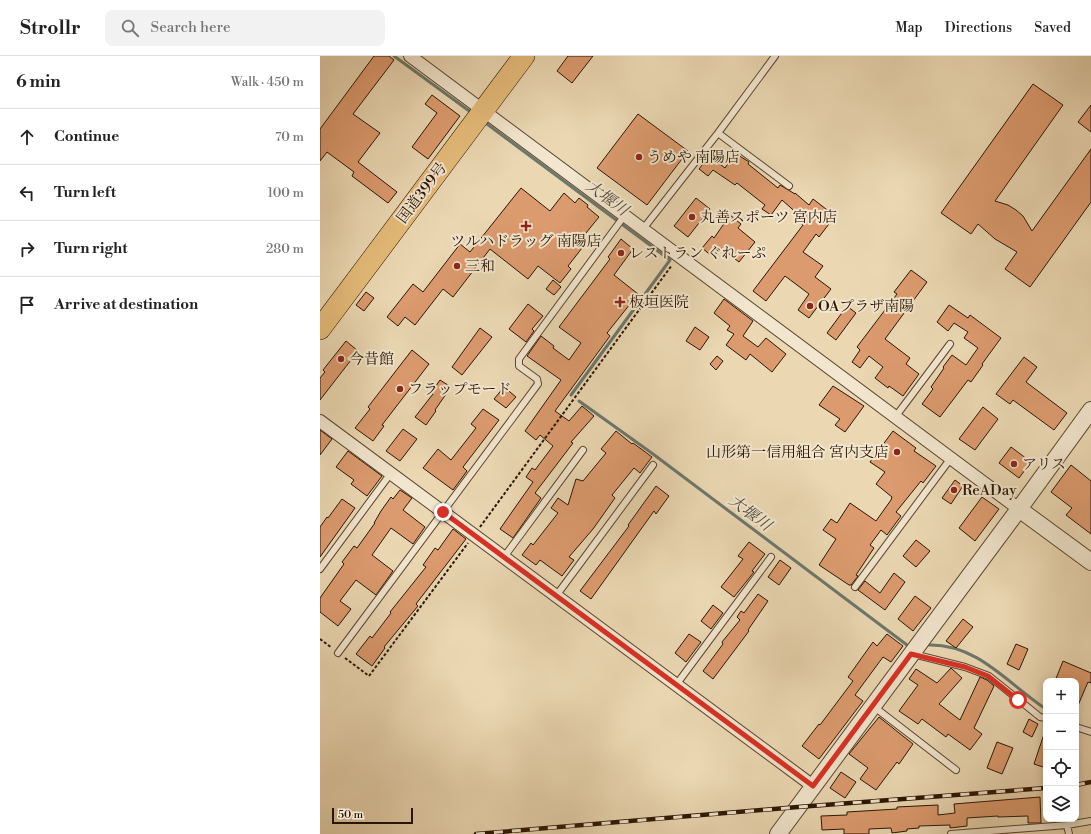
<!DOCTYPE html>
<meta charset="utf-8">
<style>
body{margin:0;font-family:"Libre Bodoni","Noto Serif JP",serif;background:#f2f2f2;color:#222}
.controls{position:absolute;right:12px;bottom:12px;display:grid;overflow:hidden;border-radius:8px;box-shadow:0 2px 10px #0003}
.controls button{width:36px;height:36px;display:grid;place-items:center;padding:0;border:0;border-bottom:1px solid #e0e0e0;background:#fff;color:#222;font:20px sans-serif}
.scale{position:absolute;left:12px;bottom:10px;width:81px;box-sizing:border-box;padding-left:4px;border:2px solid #2b1504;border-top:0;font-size:11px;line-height:14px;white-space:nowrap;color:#2b1504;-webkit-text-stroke:3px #f2e6ce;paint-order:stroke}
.stop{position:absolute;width:12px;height:12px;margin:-9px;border:3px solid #d93025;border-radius:50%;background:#fff}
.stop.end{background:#d93025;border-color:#fff;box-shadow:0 1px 4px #0008}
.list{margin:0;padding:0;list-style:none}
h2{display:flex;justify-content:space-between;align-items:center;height:52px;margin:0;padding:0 16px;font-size:17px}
h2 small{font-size:13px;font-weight:400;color:#767676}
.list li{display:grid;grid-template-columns:26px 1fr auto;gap:12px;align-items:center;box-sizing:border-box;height:56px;padding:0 16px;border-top:1px solid #e0e0e0}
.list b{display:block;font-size:15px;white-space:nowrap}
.list em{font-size:13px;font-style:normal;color:#767676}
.icon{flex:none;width:22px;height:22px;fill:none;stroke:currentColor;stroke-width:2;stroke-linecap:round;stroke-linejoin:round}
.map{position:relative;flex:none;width:771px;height:778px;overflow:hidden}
header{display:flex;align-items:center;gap:24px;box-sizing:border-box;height:56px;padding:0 20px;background:#fff;border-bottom:1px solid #e0e0e0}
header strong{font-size:19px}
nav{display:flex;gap:22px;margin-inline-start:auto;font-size:14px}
.search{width:280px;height:36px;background:#f2f2f2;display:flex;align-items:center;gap:10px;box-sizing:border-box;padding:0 14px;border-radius:8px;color:#767676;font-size:15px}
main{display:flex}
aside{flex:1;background:#fff}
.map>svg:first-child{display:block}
</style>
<header>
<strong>Strollr</strong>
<div class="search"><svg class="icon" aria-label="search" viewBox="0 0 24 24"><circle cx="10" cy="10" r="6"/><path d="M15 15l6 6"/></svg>Search here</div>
<nav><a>Map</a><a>Directions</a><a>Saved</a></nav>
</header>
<main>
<aside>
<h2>6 min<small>Walk · 450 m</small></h2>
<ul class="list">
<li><svg class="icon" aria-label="ahead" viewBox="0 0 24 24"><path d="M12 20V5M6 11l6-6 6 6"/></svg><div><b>Continue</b></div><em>70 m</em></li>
<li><svg class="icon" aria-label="left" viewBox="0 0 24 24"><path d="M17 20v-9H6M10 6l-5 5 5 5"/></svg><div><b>Turn left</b></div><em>100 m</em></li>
<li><svg class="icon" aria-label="right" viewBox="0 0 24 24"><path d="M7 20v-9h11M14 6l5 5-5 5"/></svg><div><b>Turn right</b></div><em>280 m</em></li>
<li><svg class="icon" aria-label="arrive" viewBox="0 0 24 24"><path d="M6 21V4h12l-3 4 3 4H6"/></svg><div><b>Arrive at destination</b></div></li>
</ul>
</aside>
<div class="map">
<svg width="771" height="778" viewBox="0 0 771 778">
<rect width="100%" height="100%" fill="#ebd8b3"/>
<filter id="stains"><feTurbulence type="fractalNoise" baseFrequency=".005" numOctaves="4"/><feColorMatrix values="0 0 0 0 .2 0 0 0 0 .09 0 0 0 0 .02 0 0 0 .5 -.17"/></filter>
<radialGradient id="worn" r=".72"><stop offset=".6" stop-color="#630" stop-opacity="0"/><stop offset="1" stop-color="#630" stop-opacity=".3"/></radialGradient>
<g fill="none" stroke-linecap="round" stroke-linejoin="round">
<!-- stream -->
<path stroke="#6c776b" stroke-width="3" d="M74,0l78,57
M163,65l187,139 -99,135
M259,345l74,53 254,191
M609,589c49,-1 79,39 117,64"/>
</g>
<!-- building -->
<path fill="#dc9b6e" stroke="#2b1504" d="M54,0h15l5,4 -41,54 27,19 -22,29 39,30 -9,11 -36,-27 2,-4 -27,-20 -7,9v-32z
M248,0h25l-21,27 -15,-12z
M713,28l30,21 -68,96 13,4 8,5 7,6 9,15 59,-82v53l-61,85 -25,-18 12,-17 -22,-13 -17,-15 -7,10 -30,-21z
M112,39l28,21 -32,43 -16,-12 25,-34 -12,-9z
M771,49v27l-13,-10z
M318,58l50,37 -41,54 -50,-37z
M415,97l14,9 -1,2 30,24 2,-3 15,9v-1l14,12 4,-6 22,17 -16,21 -3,-3 -13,18 20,14 -8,11 16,12 -22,29 -11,-8 11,-16 -24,-18 -19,25 -13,-10 50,-66 -6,-5 3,-4 -18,-16 -11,15 -9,-6 3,-4 -28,-22 -2,2 -22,-15 -5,6 -9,-7 10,-13 16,12z
M201,132l29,23 14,-18 11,10 4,-5 9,7 -1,2 12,10 -22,27 5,4 -14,18 3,3 -11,14 -22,-17 -10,13 -38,-30 -37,48 -10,-8 -28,36 -10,-8 -7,9 -11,-9 26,-33 10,8 37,-48 10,8z
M376,142l14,11 -22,28 -14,-11z
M410,159l11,9 -3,4 17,14 -16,20 -18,-14 -8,9 -11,-9 10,-12 2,2z
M301,183l12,10 -19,26 24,19 -31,39 3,3 -55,75 14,10 13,-15 12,10 -23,26 2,1 -38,50 6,5 -28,40 -13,-9 33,-47 -7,-5 6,-9 3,2 18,-24 -13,-11 -4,5 -11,-9 36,-51 -34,-24 14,-20 13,10 -1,2 16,12 12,-17 -22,-16 51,-68 -2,-2z
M591,214l16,12 -42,57 25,19 -4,6 13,10 -16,22 -14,-10 -1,2 -13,-10 8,-11 -14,-11 -9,12 -8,-6 8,-12 -3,-3 40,-53 -3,-2z
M233,224l8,7 -7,8 -8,-6z
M46,236l8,6 -10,13 -8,-6z
M404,243l29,22 -10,15 15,11 8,-9 20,16 -14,18 -22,-18 -4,6 -20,-15 8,-11 -7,-4 3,-4 -16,-13z
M208,248l15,12 -11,13 2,2 -8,11 -17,-13z
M629,249l19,13 2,-3 31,23 -19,26 1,1 -12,17 -3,-2 -28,37 -18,-13 11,-15 -2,-2 13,-19 -1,-1 9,-12 14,10 12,-17 -14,-10 4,-6 -14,-9 -6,8 -11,-9z
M527,250l9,7 -20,27 -9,-7z
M375,271l14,10 -9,13 -14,-9z
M160,272l12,9 -30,38 -10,-8z
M26,285l12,10 -38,49v-22l5,-6 -2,-2z
M92,294l17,14 -47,61 2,1 -11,15 -18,-13 15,-19 -2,-2z
M397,300l6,5 -7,9 -6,-6z
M704,301l13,10 -11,15 41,31 -13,17 -41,-30 -3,4 -14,-10z
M120,324l11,7 -16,23 1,1 -10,14 -11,-8 18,-23 -2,-1z
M513,330l31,20 -19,26 -10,-7 5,-6 -21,-14z
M184,331l12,10 -10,11 -12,-9z
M663,351l15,12 -23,31 -16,-11z
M163,353l16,11 -36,47 4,4 -14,19 -30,-22 15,-19 13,11 25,-32 -5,-4z
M83,373l14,10 -17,22 -14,-10z
M0,374l12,9 -12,16z
M296,375l16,13 1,-1 19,14 -12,16 -6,-5 -22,27 3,3 -22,31 -24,28 5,3 -12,16 -22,-16 -4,5 -14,-10 9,-12 2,2 25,-32 -7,-5 7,-10 10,7 8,-26 7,2 23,-28 -5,-4z
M573,375l23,17 -2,3 22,15 -13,17 -2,-2 -25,31 5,4 -14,19 -6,-5 -11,15 4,3 -18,27 2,1 -7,9h-2l-30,-20 17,-26 -13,-9 8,-11 6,4 13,-20 26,18 15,-21 1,-3 -16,-13 9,-12 -15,-10z
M691,391l20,15 -12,16 -20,-15z
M28,395l34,25 -15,20 -16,-12 3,-4 -18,-13z
M751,409l20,16v53l-25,-19 6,-7 -21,-16z
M635,424l8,6 -12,18 -9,-6z
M336,430l13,10 -13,18 -2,-3 -63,88 -11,-8 49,-65 -1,-1z
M80,434l12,8 -9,12 22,17 -12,17 -22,-16 -19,27 21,16 -17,24 -20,-15 -16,21 11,8 -13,17 -18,-14v-14l24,-34 -2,-2 12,-16 3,2 18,-25h-1l7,-12 10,-14 2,2z
M662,441l17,12 -24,32 -16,-13z
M22,443l13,9 -35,49v-30l7,-10 1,1z
M133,473l13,10 -50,65 2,2 -34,41 1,1 -13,18 -16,-12 14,-18 2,2 19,-25 -1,-1 36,-45 -3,-2 12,-17 3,2z
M596,484l14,11 -14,16 -13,-11z
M429,486l16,12 -13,17 2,1 -20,25 -13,-10 22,-28 -5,-3z
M460,504l11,8 -12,17 -11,-8z
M574,517l11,9 -20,28 -27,-20 7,-9 15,12z
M438,538l10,7 -20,29 1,1 -36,48 -10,-8 20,-27 -1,-2 18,-22 -3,-3 4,-6 3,2z
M595,540l16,12 -18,23 -15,-12z
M393,549l10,8 -12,16 -10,-8z
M643,563l10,8 -17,21 -10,-7z
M369,578l12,8 -15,20 -11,-9z
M567,578l16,12 -12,16 -8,-5 -28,38 8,6 -44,58 -17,-13 17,-22 1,1 33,-44 -5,-4 25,-35 4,4z
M696,588l12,5 -9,21 -12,-6z
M743,605l28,12v10l-3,-1 -12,28v-29h-21z
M631,612l11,10 -23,26 21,16 20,-43 7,3 7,6 -20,42 8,6 -12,16 -22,-16 -2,3 -24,-18 -4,5 -19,-13 19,-26 -9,-6 7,-10 21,14z
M559,661l34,27 -14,20 -2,-2 -21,28 -16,-11 8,-11 -19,-14z
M709,663l9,5 -6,13 -9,-5z
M724,678h2v34l-12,-4z
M677,686l16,6 -11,26 -15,-6z
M521,716l15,10 -11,16 -15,-10z
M720,741l1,26h-13v-7l-30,1v-1l-31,2v8l-17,2v-3l-31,1v2l-12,1v2l-15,2 -1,-5 -22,1v5h-25v-5l-22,1 -1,-14 26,-1v-3l50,-3v-2l41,-2v10l17,-2 -1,-9z"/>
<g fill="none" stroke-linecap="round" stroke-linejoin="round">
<defs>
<path id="service" d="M398,77l71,53
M323,173l75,-96 57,-77
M576,360l54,-72
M184,501l79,-107
M0,513l71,-96
M535,531l96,-129
M236,540l97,-131
M18,597l200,-269 -1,-5 -18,-13v-7l106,-144
M593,598l52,13 24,9 51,41 6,1
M356,629l95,-128
M553,650l83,64
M756,671l15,5
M631,778l116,-9
M749,778l-2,-9 24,-4"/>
<path id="minor" d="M90,0l609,453
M0,365l493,365"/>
<path id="tertiary" d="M699,453l72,53
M458,778l241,-325 72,-99"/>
<path id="trunk" d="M0,273l204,-273"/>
</defs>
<!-- service casing -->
<use href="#service" stroke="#5b4630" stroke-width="8"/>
<!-- minor casing -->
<use href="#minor" stroke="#5b4630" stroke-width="14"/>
<!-- tertiary casing -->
<use href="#tertiary" stroke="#5b4630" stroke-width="18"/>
<!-- trunk casing -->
<use href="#trunk" stroke="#2b1504" stroke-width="22"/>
<!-- path -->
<path stroke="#2b1504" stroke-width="2" stroke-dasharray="3 2" stroke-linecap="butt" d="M160,471l192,-262
M0,583l12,9
M25,602l24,18 99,-133"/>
<!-- service -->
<use href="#service" stroke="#f2e6ce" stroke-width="6"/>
<!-- minor -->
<use href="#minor" stroke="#f2e6ce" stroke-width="12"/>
<!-- tertiary -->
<use href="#tertiary" stroke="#f2e6ce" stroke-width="16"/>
<!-- trunk -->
<use href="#trunk" stroke="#e6bc7a" stroke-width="21"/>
<defs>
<path id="rail" d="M756,729l15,-3
M156,778l322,-27 248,-19"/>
</defs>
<!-- rail casing -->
<use href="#rail" stroke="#2b1504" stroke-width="4.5"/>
<!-- rail -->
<use href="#rail" stroke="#f2e6ce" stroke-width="3" stroke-dasharray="9" stroke-linecap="butt"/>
</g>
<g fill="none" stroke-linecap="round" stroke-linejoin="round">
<!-- route -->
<path stroke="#d93025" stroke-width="5" d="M123,456l370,274 98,-132 54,13 23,9 30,24"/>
</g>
<!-- markers -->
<g fill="#8f2418" stroke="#f2e6ce" stroke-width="1.5">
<circle cx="319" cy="101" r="4"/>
<circle cx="372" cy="161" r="4"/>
<path d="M204 164h4v4h4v4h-4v4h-4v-4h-4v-4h4z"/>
<circle cx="301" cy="197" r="4"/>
<circle cx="137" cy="210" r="4"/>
<path d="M298 240h4v4h4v4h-4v4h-4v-4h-4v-4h4z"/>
<circle cx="490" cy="250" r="4"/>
<circle cx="21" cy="303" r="4"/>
<circle cx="80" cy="333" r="4"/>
<circle cx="577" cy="396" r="4"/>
<circle cx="694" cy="408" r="4"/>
<circle cx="634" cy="434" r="4"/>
</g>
<g text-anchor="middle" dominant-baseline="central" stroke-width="4" stroke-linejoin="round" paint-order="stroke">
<!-- poi labels -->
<g font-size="15" fill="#2b1504" stroke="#f2e6ce" text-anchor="start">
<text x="327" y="101">うめや 南陽店</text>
<text x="380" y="161">丸善スポーツ 宮内店</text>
<text x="206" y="185" text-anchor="middle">ツルハドラッグ 南陽店</text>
<text x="309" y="197">レストラン ぐれーぷ</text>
<text x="145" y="210">三和</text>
<text x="309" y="246">板垣医院</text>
<text x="498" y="250">OAプラザ南陽</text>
<text x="29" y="303">今昔館</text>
<text x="88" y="333">フラップモード</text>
<text x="569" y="396" text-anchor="end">山形第一信用組合 宮内支店</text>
<text x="702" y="408">アリス</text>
<text x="642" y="434">ReADay</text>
</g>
<!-- street labels -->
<g font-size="15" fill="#2b1504" stroke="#f2e6ce">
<text transform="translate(102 137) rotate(-53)">国道399号</text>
</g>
<!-- water labels -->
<g font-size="16" font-style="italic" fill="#514e40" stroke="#f2e6ce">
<text transform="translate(287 142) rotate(36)">大堰川</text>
<text transform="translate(430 457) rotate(37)">大堰川</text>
</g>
</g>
<rect width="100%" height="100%" filter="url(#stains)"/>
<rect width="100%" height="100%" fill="url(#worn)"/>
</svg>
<div class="controls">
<button>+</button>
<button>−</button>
<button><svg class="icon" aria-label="locate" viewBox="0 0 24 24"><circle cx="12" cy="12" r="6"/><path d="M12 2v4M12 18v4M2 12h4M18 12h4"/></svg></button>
<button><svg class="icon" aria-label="layers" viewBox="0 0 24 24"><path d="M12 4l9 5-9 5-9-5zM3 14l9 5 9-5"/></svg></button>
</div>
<div class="scale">50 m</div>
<div class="stop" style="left:698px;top:644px"></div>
<div class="stop end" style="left:123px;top:456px"></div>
</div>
</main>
